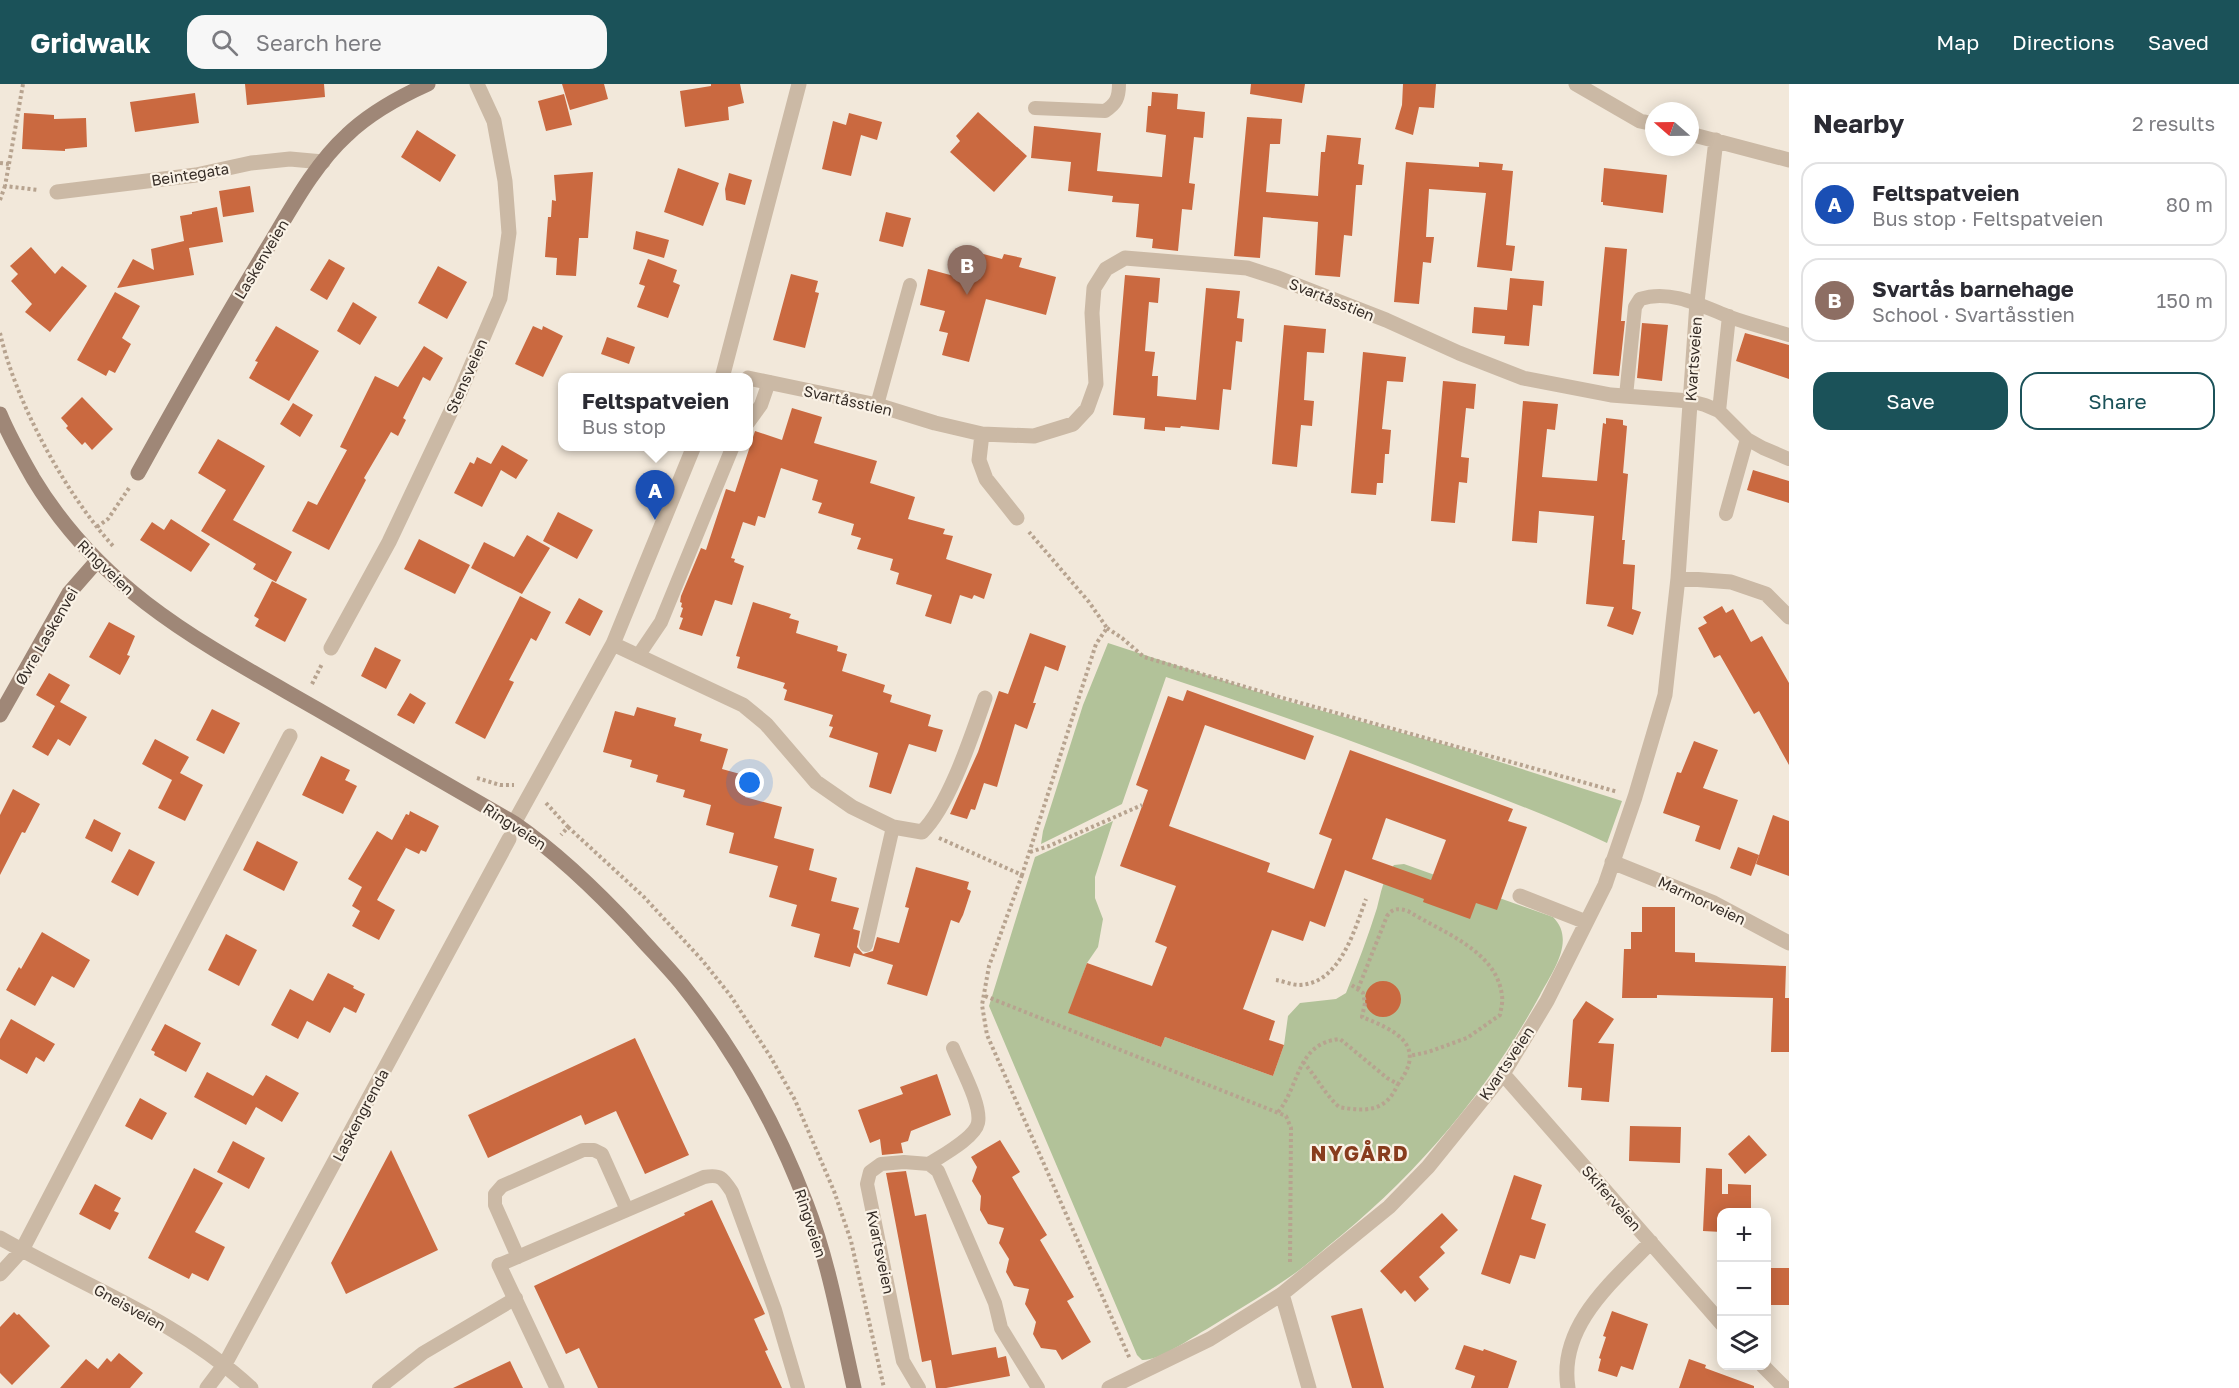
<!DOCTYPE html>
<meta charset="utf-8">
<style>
body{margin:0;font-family:"Golos Text",sans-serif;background:#f7f7f7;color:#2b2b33}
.controls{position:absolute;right:18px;bottom:18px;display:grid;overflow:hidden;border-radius:12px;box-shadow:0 3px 15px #0003}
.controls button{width:54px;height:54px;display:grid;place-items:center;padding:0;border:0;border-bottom:2px solid #e1e1e2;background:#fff;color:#2b2b33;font:30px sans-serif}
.compass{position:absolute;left:1645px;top:18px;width:54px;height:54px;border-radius:50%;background:#fff;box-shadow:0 3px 15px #0003;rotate:290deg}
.you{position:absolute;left:750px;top:699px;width:21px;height:21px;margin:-15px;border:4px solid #fff;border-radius:50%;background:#1a73e8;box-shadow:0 0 0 9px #1a73e833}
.badge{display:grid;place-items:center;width:39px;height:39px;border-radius:50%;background:#1b5259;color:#fff;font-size:20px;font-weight:700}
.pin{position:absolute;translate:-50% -50px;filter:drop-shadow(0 2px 3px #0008)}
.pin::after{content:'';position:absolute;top:32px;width:21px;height:18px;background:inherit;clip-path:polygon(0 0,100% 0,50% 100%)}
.popup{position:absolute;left:558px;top:289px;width:195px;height:78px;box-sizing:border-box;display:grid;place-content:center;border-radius:12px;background:#fff;filter:drop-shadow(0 2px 4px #0005);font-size:20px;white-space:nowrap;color:#7c7c81}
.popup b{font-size:22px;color:#2b2b33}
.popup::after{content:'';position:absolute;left:50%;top:100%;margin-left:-12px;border:12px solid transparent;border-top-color:#fff}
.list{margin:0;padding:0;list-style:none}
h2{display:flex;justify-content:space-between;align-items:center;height:78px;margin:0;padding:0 24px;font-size:26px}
h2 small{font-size:20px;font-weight:400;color:#7c7c81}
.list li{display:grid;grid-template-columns:39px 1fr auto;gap:18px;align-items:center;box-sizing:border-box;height:84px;margin:0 12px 12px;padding:0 12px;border:2px solid #e1e1e2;border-radius:18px}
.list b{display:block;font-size:22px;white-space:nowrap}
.list p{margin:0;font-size:20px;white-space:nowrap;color:#7c7c81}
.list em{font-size:20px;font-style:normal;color:#7c7c81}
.actions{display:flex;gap:12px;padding:18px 24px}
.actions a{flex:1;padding:14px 0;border:2px solid #1b5259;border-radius:18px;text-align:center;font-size:21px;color:#1b5259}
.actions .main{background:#1b5259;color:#fff}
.icon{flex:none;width:33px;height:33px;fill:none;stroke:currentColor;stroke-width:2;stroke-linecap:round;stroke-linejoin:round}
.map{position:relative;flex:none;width:1789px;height:1304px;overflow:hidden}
header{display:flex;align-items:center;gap:36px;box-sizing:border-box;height:84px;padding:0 30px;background:#1b5259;color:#fff}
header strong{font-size:28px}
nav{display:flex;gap:33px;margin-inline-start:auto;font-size:21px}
.search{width:420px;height:54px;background:#f7f7f7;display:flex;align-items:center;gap:15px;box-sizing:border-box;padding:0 21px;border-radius:18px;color:#7c7c81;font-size:22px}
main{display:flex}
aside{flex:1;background:#fff}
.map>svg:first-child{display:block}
</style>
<header>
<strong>Gridwalk</strong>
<div class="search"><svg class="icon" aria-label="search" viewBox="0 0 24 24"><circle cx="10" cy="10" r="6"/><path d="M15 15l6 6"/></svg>Search here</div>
<nav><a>Map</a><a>Directions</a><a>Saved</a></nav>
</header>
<main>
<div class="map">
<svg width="1789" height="1304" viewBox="0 0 1789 1304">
<rect width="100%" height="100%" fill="#f2e8da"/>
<!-- green -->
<path fill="#b2c299" d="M1108,559l175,57 170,47 169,54 -15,42c-48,-23 -98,-42 -148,-61 -96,-38 -194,-72 -293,-105l-44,127 -81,40 2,-13 40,-126z
M1113,737l-18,56v21l8,21 -5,28 -11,16 -18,50 92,34 4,-10 108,39 11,-31 4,-29 12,-13 36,-4 10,-6c11,-28 22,-56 31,-85 4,-15 6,-31 17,-43l10,-1 149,53c23,23 0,54 -13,78 -53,98 -126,183 -213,252 -13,11 -25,22 -39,31 -26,18 -54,34 -81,51 -16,9 -48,32 -65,31l-5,-5 -148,-349 46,-149z"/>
<!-- building -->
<path fill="#ca6940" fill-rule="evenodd" d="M245,0h79l1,13 -78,8z
M562,0h42l4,15 -38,11z
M711,0h29l4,19 -16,4 1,13 -44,7 -5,-36 31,-5z
M1251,0h54l-3,19 -52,-9z
M1403,0h33l-2,24 -15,-1 -6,28 -18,-6 7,-24z
M1152,8l26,2 -1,15 28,3 -2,26 -9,-1 -5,46 6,1 -3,26 -10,-1 -4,42 -26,-3 1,-9 -17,-2 3,-33 -27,-2 1,-6 -45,-5 3,-29 -40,-4 3,-32 67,7 -4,38 65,6 4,-42 -20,-3 2,-26h3z
M195,9l4,30 -64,9 -5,-30z
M564,10l8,31 -26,6 -8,-30z
M978,28l49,44 -33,36 -44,-40 10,-11 -4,-5z
M24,29l30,2v4l32,-1 1,29 -22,2v2l-43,-2z
M849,29l33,9 -5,18 -16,-5 -10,41 -29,-7 11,-48 13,4z
M1247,33l35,2 -2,25h-10l-4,48 52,4 3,-44h4l2,-17 34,3 -3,26 6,1 -2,20h-6l-4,51 -8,-1 -4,42 -25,-2 3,-53 -55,-5 -3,41 -26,-2z
M417,46l39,25 -16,27 -39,-25z
M1406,78l73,5v-5l24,2 -1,6 11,1 -7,74 9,1 -3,25 -35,-4 9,-74 -57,-4 -3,48h8l-3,26 -8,-1 -4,42 -25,-2z
M678,84l41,15 -16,43 -39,-14z
M1604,84l63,7 -4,38 -60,-8v-3h-2z
M593,88l-5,66h-9l-3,38 -20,-1 1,-17 -12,-1 3,-40h3l1,-17 4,1 -2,-26z
M729,89l23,7 -7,25 -19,-5 -1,-11z
M250,102l4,26 -31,5 -4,-26z
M217,123l6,35 -34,6 5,27 -77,13 16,-29 21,11 -3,-21 33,-8 -4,-25 12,-2v-2z
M886,128l25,6 -8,29 -24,-6z
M636,147l33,9 -5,18 -31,-9z
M31,163l24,27 7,-8 25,20 -37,46 -25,-20 7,-8 -21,-23 7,-7 -8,-8z
M1605,163l22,2 -6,72h4l-6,55 -26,-2z
M961,164l41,11 2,-5 18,4 -3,9 37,10 -10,38 -60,-16 -17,63 -27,-7 6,-22 -9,-2 6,-20 -25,-6 8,-36 26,7z
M329,175l16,9 -18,32 -17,-10z
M648,175l29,11 -4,12 7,3 -12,33 -31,-11 8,-21 -6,-2z
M438,182l29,16 -20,37 -29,-16z
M791,190l27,7 -3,11 4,1 -14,55 -32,-8z
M1125,191l35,3 -2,25 -9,-1 -4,49 10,1 -3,24h6l-1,20 39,4 10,-112 34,3 -3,27 7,1 -2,23 -6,-1 -5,49 -8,-1 -4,41 -38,-4 -1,2 -15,-1v4l-21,-2 1,-11 -32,-3z
M1510,194l34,3 -2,25 -9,-1 -4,41 -25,-2 1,-8 -33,-3 2,-26 33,3z
M115,208l25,14 -18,32 9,6 -16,29 -6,-3 -3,6 -29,-16z
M353,218l24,15 -17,28 -23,-14z
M1642,239l26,2 -6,56 -25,-3z
M1284,241l42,4 -2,24 -17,-1 -3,48 10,1 -2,25 -11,-1 -4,42 -25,-3z
M276,242l43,25 -30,50 -40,-23 9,-16 -3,-1z
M533,242l9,4 1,-4 20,10 -20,41 -28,-13z
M1745,249l44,12v34l-53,-18z
M607,253l28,10 -6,17 -28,-10z
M424,262l19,12 -13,23 -7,-4 -20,41 3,2 -8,16 -7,-4 -27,46 2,2 -37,70 -37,-19 16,-30 9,4 30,-55 -7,-3 35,-71 23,11z
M1363,268l43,5 -3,25 -16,-1 -5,48 9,1 -2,24h-4l-2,29h-6l-1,12 -25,-2z
M1443,297l33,3 -2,25 -8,-1 -5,49 8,1 -2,25 -8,-1 -4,41 -24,-2z
M82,313l31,32 -21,21 -7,-8 -3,3 -16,-17 2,-2 -7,-8z
M1523,317l35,3 -3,26 -8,-1 -5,48 55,4 6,-58 3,1v-6l17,2v5l4,1 -4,47 5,1 -6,66h3l-2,24 12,1 -3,44 9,3 -8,23 -26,-9 7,-19 -28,-3 8,-88 -55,-5 -2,32 -25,-2z
M293,319l20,12 -13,22 -20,-13z
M792,324l30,9 -8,26 63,18 -7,22 45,14 -7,22 37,10 -2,5 10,2 -7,23 46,15 -8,25 -10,-4 -2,4 -12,-4 -9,29 -26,-8 7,-21 -36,-11 3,-11 -9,-3 3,-11 -36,-10 4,-11 -10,-3 3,-11 -36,-11 4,-10 -10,-3 6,-20 -37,-12 -16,50 -7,-2 -3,10 -12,-4 -12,36 4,1 -1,3 10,4 -12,39 -17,-5 -13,36 -23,-7 4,-11 -3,-1 3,-9 -2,-1 1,-4 -2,-1 1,-6 20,-48 5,2 20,-61 9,3 20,-61 27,9z
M218,355l47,27 -32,54 59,32 -16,30 -23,-13 3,-5 -55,-33 25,-41 -28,-17z
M502,361l26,15 -12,19 -15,-9 -19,37 -28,-14 16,-31 4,2 3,-7 14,7z
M1753,386l36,11v22l-42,-13z
M558,428l35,18 -16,29 -34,-18z
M171,435l39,25 -19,28 -51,-32 12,-18 12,8z
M527,451l23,13 -28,46 -51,-26 13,-26 30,15z
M419,455l51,26 -15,29 -51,-25z
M272,497l35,18 -22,43 -30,-16 4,-7 -5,-3z
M520,512l31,16 -15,29 -5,-3 -22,42 5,2 -29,57 -30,-16z
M579,514l24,13 -13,25 -25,-13z
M753,518l38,12 -2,4 10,3 -3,12 42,13 -1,5 10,3 -5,17 43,14 -2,7 9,3 -2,7 41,13 -3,11 15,4 -7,22 -27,-8 -18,50 -22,-7 9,-34 -49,-16 4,-10 -4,-1 4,-11 -49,-15 3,-10 -4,-2 2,-5 -48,-15 3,-11 -4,-1z
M1722,522l4,7 7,-4 18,33 11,-6 27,47v82l-30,-54 -5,3 -34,-59 -6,3 -16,-30 9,-5 -4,-6z
M109,538l26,14 -8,19 3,1 -10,19 -31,-18z
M1030,549l36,13 -8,25 -13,-5 -12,37h3l-9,26 -12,-5 -18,63 -13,-4 -9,27 -4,-1 -4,10 -17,-5 28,-62 21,-61 9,3z
M375,563l26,13 -15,29 -25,-13z
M49,589l21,12 -10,17 27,15 -17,29 -12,-7 -10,17 -16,-9 23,-41 -19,-11z
M1187,606l127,46 -9,24 -100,-35 -36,101 101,37 -3,9 47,17 18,-50 -13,-5 31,-84 163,59 -5,12 19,6 -30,83 -21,-7 -6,16 -47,-17 1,-3 -79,-29 -20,57 -15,-6 -7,20 -31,-11 -29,79 32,12 -6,19 15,5 -11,31 -108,-39 -4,10 -93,-34 19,-50 65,23 15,-39 -12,-5 21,-56 -56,-20 28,-76 -12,-5 32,-89 15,5zM1386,734l60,22 -15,40 -59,-21z
M410,609l16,10 -12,21 -17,-9z
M637,623l39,11 -2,8 28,8 -2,7 28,8 -6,20 29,8 -6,20 37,10 -8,31 40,11 -5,21 28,8 -6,23 28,7 -6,21 7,2 -3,16 6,7 10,-3 4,-14 22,6 10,-35 -4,-1 11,-40 53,15 -2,7 4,2 -8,24 -4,8 -8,-3 -24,76 -40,-12 6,-19 -39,-12 -4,14 -36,-10 6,-23 -29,-8 6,-21 -28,-8 9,-31 -49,-13 5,-20 -28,-8 5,-20 -28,-8 2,-7 -29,-8 2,-7 -28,-8 2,-7 -29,-8 12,-41 19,5z
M212,625l28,14 -16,31 -28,-14z
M155,655l34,18 -9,16 23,12 -18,36 -27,-13 14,-28 -30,-16z
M1694,657l24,9 -15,38 35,12 -18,50 -25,-9 5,-15 -37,-13 14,-41 4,1z
M321,672l29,14 -5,10 12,6 -14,28 -41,-19z
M13,705l27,15 -15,29 -3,-1 -22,43v-60z
M410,727l29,15 -13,26 -5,-2 -2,4 -17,-8 4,2 -29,52 18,10 -16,30 -27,-14 8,-15 -8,-5 10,-19 -14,-8 29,-48 15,9 14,-26 3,1z
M1773,731l16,6v55l-33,-12z
M94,735l27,14 -9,19 -27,-14z
M257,757l41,21 -14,29 -41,-21z
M1738,763l21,8 -8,21 -21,-8z
M129,765l26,13 -17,34 -27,-14z
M1642,823h33v45l20,1v9l91,4 -1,32h4v54h-18l2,-54 -116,-3v3h-35l2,-49h7v-17h11z
M42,848l48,28 -16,28 -22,-12 -17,30 -29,-16 13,-23 2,2z
M226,850l31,16 -18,36 -31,-16z
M328,889l26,13 -1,2 12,6 -9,19 -12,-6 -14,26 -23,-12 -9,18 -27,-14 19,-36 23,12z
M1365 915a18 18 0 1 1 36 0a18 18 0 1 1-36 0Z
M1586,917l28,18 -16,24 16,1 -5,58 -28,-2 1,-12 -14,-1 5,-67z
M11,935l44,25 -11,18 -8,-5 -9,17 -27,-15v-20z
M165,940l36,19 -15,29 -32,-17 1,-3 -4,-2z
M635,954l54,117 -44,19 -29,-63 -31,14 -4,-10 -93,43 -20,-43z
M207,988l46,24 13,-21 33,18 -17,29 -26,-15 -10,18 -52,-28z
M937,990l14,41 -40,16 -3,10 -7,2 2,10 -21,2 -2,-16 -10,4 -12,-33 45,-16 -3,-7z
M140,1014l27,15 -15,27 -27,-14z
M1630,1042l51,1 -1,36 -51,-2z
M1749,1051l18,20 -22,19 -17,-20z
M1000,1056l20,32 -8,5 35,58 -7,5 34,57 -7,4 24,41 -29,18 -6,-10 -15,-2 -8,-14 3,-12 -11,-18 4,-15 -15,-3 -8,-14 3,-13 -10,-16 5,-15 -16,-4 -8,-14 1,-14 -9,-15 5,-14 -6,-10z
M233,1057l32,17 -16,31 -32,-17z
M391,1066l47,100 -92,44 -15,-31z
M194,1084l29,15 -28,49 30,15 -17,34 -16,-8 -3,6 -41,-21z
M1706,1084l16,1v25h6v-10l23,1v27h-29v20l-19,-1z
M906,1087l9,45 11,-2 26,141 44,-8 2,11 8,-2 4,20 -64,12h-10l-5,-28 -9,2 -36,-189z
M1514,1091l28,10 -11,34 15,5 -11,35 -15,-4 -10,29 -29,-10z
M95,1100l26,14 -7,13 5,2 -9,17 -31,-16z
M712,1116l53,114 -11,5 14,31 -3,1 17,37h-184l-19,-40 -13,6 -32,-68 151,-71 -1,-2z
M1442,1129l16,17 -18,17 5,6 -26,24 10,12 -14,13 -10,-12 -4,4 -21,-23z
M1771,1184h18v37h-19z
M1362,1224l22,80h-32l-21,-72z
M1612,1227l36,13 -15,46 -12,-4 -4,11 -19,-6 3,-12 -2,-1 7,-21 -3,-1z
M14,1228l3,3 2,-1 31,32 -38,39 -12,-12v-46z
M1464,1261l19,6 1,-2 33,12 -9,27h-37l4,-12 -20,-7z
M119,1269l24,20 -13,15h-70l26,-29 12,10 9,-11 4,4z
M1689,1275l17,6 -1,3 49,18v2h-75z
M510,1277l13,27h-70z"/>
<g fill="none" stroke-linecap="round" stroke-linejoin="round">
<!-- path -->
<path stroke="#b7a38f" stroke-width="4" stroke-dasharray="3 3" stroke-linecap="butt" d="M0,79l9,1 -4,22 33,4
M9,80l14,-80
M0,116l5,-14
M0,249c16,70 65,160 113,213
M97,443l11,-8 21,-31
M1107,544l15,10 22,19 139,41 335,94
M312,600l10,-20
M477,694l23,7h14
M546,719l22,24 -7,8
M568,743l76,70 58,63 28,35 40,61 25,44 39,91 17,50 33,147
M939,754l83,37 74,-231 11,-16 -18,-26 -60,-70
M1030,768l19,-6 93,-41
M1022,791l-33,91 -7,39 5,30 143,324
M1276,896c7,1 16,5 23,5 41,-1 55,-54 67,-86
M1358,905l29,-73c6,-8 11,-8 21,-5 33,21 89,39 94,85 1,6 -1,13 -2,19l-33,23 -39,14 -19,4
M985,912l301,120 5,12 -1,136
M1303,978c13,14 21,31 36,45 27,5 47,5 59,-23
M1278,1028c22,-26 18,-69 62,-73l47,39 11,6c30,-39 -3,-54 -36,-67l3,-14 -2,-10 -13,-9"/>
<!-- lane -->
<path stroke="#cbb9a5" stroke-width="14" d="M1035,24l70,3c11,-7 14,-13 14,-27
M1626,312l9,-89 5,-8c31,-10 62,7 90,18 19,7 40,12 59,18
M1690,317l15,4 14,6 28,28 16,9 26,11
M877,321l33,-120
M1719,327l10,-95
M748,339l13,-18 8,-23
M1726,430l21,-75
M638,572l23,-34 72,-176
M866,861l27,-118
M929,1080c12,-8 46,-26 49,-41 4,-18 -18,-57 -25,-75
M518,1173l-23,-52v-11l7,-8 81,-36h11l8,4 25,56
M499,1181l205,-88c17,-3 19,1 28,15l43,118 23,78
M379,1304l44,-35 93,-55
M919,1304l-16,-27 -36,-177 3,-12 11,-8 23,-2 25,2 9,7 57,132 6,25 37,60"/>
<!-- street -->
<path stroke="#cbb9a5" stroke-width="15" d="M1576,0l64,37 14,3
M1690,50l99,26
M57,108l139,-17 55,-12 39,-4 33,3
M722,294l77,-294
M748,294l129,27 58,18 47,11 52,2 39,-12 14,-15 9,-25 -4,-71 2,-25 12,-19 19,-11 122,10 31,10 108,42 73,33 64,25 88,17 79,6
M982,350l-3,26 7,19 31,39
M1678,494l53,4 35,12 23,23
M613,560l130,61 23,19 50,58 36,25 41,20 29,5c27,-26 50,-97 63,-134
M331,564l58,-106 71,-150 40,-94 9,-65 -4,-52 -11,-60 -17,-37
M514,739l99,-179 81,-198
M1612,778l102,41 75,40
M1520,812l66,26
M1503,990l219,250
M0,1154c84,48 179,83 251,150
M499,1181l58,123
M0,1190l22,-24 268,-514
M1282,1210l27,94
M1763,1282l22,22
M207,1304l18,-24 284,-525
M1109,1304l101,-49 72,-45 107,-87 39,-40 75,-93 44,-73 58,-116 30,-88 30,-102 13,-117 19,-276 19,-162
M1568,1304c-10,-62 44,-106 83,-146"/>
<!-- secondary -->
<path stroke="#9f8777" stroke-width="15" d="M0,330c9,22 21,43 33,64 70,116 171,166 284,231 66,38 131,76 197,114 45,31 83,68 121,109 15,17 31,33 46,51 53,66 95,141 125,220 23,59 34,123 48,185
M138,389c42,-76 85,-152 130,-226 23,-38 46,-82 79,-112 23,-22 52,-38 81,-51
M0,631l69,-122 28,-32"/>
</g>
<g text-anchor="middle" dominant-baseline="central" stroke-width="4.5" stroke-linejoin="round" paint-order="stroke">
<!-- street labels -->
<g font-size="15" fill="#362d27" stroke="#faf2e6">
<text transform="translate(190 90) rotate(-9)">Beintegata</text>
<text transform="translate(261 175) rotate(-59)">Laskenveien</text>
<text transform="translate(1332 215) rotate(22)">Svartåsstien</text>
<text transform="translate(1693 275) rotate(-86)">Kvartsveien</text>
<text transform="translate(466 292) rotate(-66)">Stensveien</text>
<text transform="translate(848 316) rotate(13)">Svartåsstien</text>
<text transform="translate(106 483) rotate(44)">Ringveien</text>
<text transform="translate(46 552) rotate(-60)">Øvre Laskenvei</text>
<text transform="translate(515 742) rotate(33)">Ringveien</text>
<text transform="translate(1702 816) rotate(25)">Marmorveien</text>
<text transform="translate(1506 979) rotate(-56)">Kvartsveien</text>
<text transform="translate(360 1031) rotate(-62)">Laskengrenda</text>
<text transform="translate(1612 1114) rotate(49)">Skiferveien</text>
<text transform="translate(811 1139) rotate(72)">Ringveien</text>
<text transform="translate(881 1168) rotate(78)">Kvartsveien</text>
<text transform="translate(130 1223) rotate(29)">Gneisveien</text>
</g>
<!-- district labels -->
<g font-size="21" font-weight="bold" letter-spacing="1.5" fill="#883c1d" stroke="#faf2e6">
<text x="1360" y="1069">NYGÅRD</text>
</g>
</g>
</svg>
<div class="controls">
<button>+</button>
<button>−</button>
<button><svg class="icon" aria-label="layers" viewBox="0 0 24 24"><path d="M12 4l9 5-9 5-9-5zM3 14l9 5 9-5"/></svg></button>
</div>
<svg class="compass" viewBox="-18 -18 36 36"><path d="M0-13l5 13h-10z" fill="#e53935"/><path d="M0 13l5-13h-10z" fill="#7c7c81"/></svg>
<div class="you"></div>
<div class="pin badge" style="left:655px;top:436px;background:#1a4fb4">A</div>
<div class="popup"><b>Feltspatveien</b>Bus stop</div>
<div class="pin badge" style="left:967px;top:211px;background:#8d6e63">B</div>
</div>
<aside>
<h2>Nearby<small>2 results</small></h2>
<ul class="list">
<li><span class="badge" style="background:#1a4fb4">A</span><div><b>Feltspatveien</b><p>Bus stop · Feltspatveien</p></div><em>80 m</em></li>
<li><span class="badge" style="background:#8d6e63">B</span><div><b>Svartås barnehage</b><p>School · Svartåsstien</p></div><em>150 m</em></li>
</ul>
<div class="actions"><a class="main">Save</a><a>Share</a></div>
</aside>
</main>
